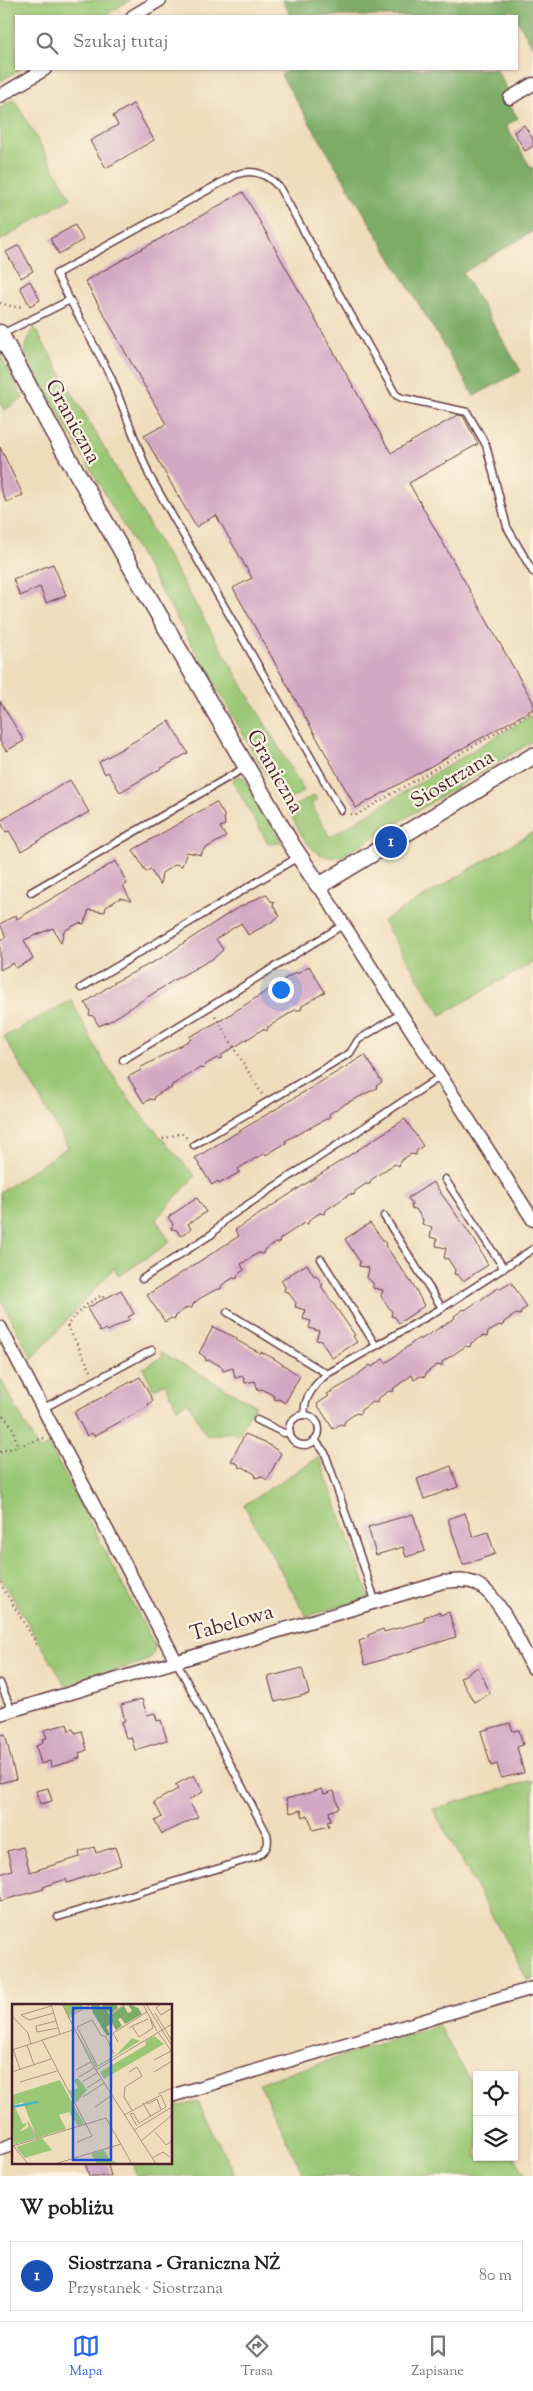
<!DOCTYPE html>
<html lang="pl">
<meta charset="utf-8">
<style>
body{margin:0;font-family:"Sorts Mill Goudy",serif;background:#f6f6f6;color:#202124}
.controls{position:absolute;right:15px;bottom:15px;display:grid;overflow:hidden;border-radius:0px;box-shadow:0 1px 4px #0004}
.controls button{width:45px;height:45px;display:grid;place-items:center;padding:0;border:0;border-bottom:1px solid #e0e0e0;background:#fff;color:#202124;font:25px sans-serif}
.you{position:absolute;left:280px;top:989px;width:18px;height:18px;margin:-12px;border:4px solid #fff;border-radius:50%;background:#1a73e8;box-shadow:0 0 0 8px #1a73e833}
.badge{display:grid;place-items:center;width:32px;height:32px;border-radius:50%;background:#2563eb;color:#fff;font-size:16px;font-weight:700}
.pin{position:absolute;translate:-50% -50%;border:2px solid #fff;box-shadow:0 1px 5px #0006}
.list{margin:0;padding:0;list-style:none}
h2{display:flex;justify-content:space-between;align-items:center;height:65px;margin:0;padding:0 20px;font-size:21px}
h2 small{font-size:16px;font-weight:400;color:#757577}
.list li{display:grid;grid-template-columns:32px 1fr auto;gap:15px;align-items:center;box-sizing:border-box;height:70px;margin:0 10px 10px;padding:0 10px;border:1px solid #e0e0e0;border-radius:0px}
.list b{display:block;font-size:19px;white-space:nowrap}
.list p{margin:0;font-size:16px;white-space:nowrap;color:#757577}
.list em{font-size:16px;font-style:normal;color:#757577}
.icon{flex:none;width:28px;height:28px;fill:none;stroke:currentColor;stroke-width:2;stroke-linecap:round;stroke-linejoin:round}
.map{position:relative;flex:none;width:533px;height:2176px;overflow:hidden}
.search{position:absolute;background:#fff;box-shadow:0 1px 4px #0004;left:15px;right:15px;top:15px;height:55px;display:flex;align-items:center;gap:12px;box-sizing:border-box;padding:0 18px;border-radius:0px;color:#757577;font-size:19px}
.sheet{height:145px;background:#fff}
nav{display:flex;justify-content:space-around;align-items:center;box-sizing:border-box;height:70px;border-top:1px solid #e0e0e0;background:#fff;font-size:14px;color:#757577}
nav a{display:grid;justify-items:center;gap:2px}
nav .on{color:#2563eb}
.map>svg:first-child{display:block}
</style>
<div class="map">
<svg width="533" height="2176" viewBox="0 0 533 2176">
<rect width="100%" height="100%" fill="#fcf5e5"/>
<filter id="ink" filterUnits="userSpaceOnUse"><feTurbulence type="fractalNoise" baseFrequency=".02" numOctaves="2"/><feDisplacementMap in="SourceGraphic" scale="10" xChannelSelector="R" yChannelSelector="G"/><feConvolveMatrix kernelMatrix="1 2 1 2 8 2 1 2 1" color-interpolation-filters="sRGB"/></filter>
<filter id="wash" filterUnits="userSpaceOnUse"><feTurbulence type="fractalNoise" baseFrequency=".0096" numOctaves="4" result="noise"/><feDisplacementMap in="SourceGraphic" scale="20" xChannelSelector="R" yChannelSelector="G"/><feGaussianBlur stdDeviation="1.12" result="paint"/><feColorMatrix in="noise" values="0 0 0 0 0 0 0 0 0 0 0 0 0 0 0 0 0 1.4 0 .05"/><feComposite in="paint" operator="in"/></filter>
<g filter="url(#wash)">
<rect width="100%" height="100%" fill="#efdcbb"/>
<!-- green -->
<path fill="#9ac775" stroke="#727350" d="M0,0h130l-26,16h-88v53h4l-20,12z
M14,99l57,99 -71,43v-134z
M34,327l270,464 -21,12 -259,-450 6,-19z
M0,355l23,43 -19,12 -4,-7z
M533,714v27l-192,116c-31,5 -40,-25 -53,-47l26,-15 3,5 -6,4 19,33z
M238,776l5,1 39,66h-14l-36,-63z
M533,832v130l-92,53 -58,-94z
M71,1000l33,63 33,47 58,66 -39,43 14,23 -51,34 -5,-8 -82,91 -32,-61v-106l68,-45 -64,-110z
M161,1352l94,53 -17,30 -6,-3 -25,4 -19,-34 -11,6 -12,-25 -11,6 -11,-21 20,-11z
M0,1378l39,72 10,-5 106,201 -2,8 -4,6 -83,26 -66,-109z
M319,1457l51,141 -64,18 -62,-111z
M533,1780v199l-5,2 -95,-172z
M438,2025l39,67v65l37,-1 12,20h-222l-45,-93z
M198,2102l37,74h-99l-4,-14h39v-54z"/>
<!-- forest -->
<path fill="#7bac66" stroke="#626648" d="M282,0h251v47l-16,-27v-4l-6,-6 -12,6h-208z
M290,69h206l12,21 -6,3 16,25 -12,8 25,42 2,-1v64l-70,42 58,98 -47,25 -193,-321z"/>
<g id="blocks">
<!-- building -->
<path fill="#d2a7c3" d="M133,104l21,36 -48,28 -16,-27 28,-16 -5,-9z
M524,125l9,14v7l-8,5 -11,-19z
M243,192l148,261 67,-38 5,1 15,28 -69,39 124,219v7l-177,99 -123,-220 19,-10 -36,-63 -20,12 -52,-91 22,-12 -81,-143z
M75,225l8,15 -24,14 -9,-15z
M19,245l14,26 -12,7 -15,-26z
M30,281l10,19 -10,6 -10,-19z
M0,447l23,48 -17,7 -6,-15z
M53,564l13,31 -20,8 -6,-16 -20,9 -7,-17z
M0,701l24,40 -18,10 -6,-10z
M169,721l19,32 -68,39 -12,-20 -3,2 -6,-12z
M70,780l19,32 -68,39 -12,-20 -3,1 -6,-11z
M216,802l8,13 1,10 -5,2 6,10 -22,12 -3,6 -14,-3 -5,14 -6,-2 -14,9 -2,12 -10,-16 -4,3 -13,-22z
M116,861l11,23 -4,2 8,15 -11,-3 -14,9 -1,5 -16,-2 -5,14 -5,-1 -15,8 -3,12 -8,-15 -29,12 9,19 -17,9 -3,-5 -13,7v-30l6,-3 -6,-13 16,-9 1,4z
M266,894l5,7 3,1 -1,4 7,10 -10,7 -22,12 -7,-12 -25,16 7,11 -9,8 -40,22 -64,41 -11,5 -6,-10 -4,-1 1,-4 -5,-8 30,-21 46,-24 73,-48z
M309,966l16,26 -23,14 -1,4h-6l-27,17 -1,4 -4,-2 -41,26 -1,4 -4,-1 -12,7 -1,4 -4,-1 -28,17 -1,4h-4l-12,7 -1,4 -4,-1 -6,4 -16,-26 13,-7 -1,-2 38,-21 13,-8 -2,-2 34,-18 73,-47 1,2z
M365,1055l17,27 -6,4 1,2 -36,18 -12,8 1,3 -45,24 1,2 -20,12 -1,-2 -21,12 -6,4 2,3 -21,12 -1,-3 -6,4 -17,-27z
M405,1119l18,27 -6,4 -1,5 -5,-1 -11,7 -1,5 -4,-2 -7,4 -17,12 -1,4h-4l-11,7 -1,4 -4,-1 -24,16 -1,4 -5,-1 -11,7 -1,4 -4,-1 -24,16 -1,4h-4l-11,7 -1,4 -5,-1 -17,11 3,6 -6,4 -1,5 -4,-1 -11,7 -1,4h-4l-18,10 -6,5 -1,4 -4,-1 -12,8 -1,4 -4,-1 -6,4 -18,-27 92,-59 -4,-6z
M433,1182l42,59 13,24 -25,16 -5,-6 -4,-1 1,-4 -7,-11 -4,-1 2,-10 -10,-2 1,-7 -7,-2 2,-10 -10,-3 1,-4 -7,-11 -5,-1 1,-4 -4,-6z
M197,1198l9,14 -18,12 3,5 -11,7 -3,-6 -6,-1 2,-5 -5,-7z
M370,1223l16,21 -1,1 30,43 9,18 -25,17 -4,-6 -4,-1 1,-4 -11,-16 2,-6 -10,-2v-5l-6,-5 2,-10 -10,-2 1,-4 -15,-23z
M307,1264l7,12 2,-1 7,10 -2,1 34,49 -2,1 4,6 -25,16 -11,-17 -5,-1 3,-9 -10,-3 2,-7 -8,-2 2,-9 -10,-3 1,-4 -8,-11 -4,-1 1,-4 -4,-7z
M511,1282l16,25 -6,4 -1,4 -4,-1 -12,8 -1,4 -4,-1 -5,4 -6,3 -1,5 -4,-1 -12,7 -1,4 -4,-1 -24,16v4l-5,-1 -11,8 -1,4 -4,-1 -7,4 -2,-5 -18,13 -1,4 -4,-1 -12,8v4l-4,-1 -12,8 -1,4 -4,-1 -11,8 -1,4 -4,-1 -7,5 -16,-25 12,-8 -2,-2 23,-13 20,-16 2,2 11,-8 3,4 33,-25 1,2 35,-22 -1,-2 10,-7 1,1 33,-22 1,1z
M121,1290l13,24 -6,3 2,2 -22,12 -2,-2 -6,3 -13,-24z
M213,1327l24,11 -1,2 24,13 1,-1 12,6 27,18 -15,27 -6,-4 -4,1 -1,-4 -12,-7 -4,1 -3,-9 -10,2 -2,-7 -8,2 -2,-10 -10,3 -1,-4 -12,-7 -4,1 -1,-4 -6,-4z
M140,1377l13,24 -5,3 1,2 -55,30 -2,-3 -5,3 -13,-24z
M245,1434l20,8 16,11 -14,27 -6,-4 -5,2 -1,-4 -12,-7 -4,1 -1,-4 -7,-3z
M451,1466l7,21 -34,12 -7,-20z
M465,1513l8,24 15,-5 7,22 -32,11 -15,-46z
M413,1514l12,37 -19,6 -3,-10 -27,8 -8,-28z
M439,1612l1,3 9,-3 7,25 -91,28 -6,-24 9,-3v-3l15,-6 1,3 40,-11v-4z
M478,1667l12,26 -16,9 -14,-24z
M302,1668l7,26 -34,8 -7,-25z
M142,1699l5,16 8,-2 2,8 4,-1 6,20 -32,10 -4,-13 -5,1 -5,-16 4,-1 -4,-16z
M510,1723l3,8 6,-1 4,15 -6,2 7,26 -23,5 -4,-14 -6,2 -10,-35z
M67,1724l2,7 4,-2 2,4 7,-2 5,19 -8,3 1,5 -14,5 -15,4 -1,-6 -9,3 -5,-18 7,-3 -1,-4 5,-1 -3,-8z
M5,1734l11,45 -16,4v-48z
M194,1775l9,17 -15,8 10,17 -36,17 -7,-13 7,-4 -8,-15 24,-13 -3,-4z
M48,1788l4,13 -12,3 -4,-13z
M322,1789l2,5 10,-3 5,17 -10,4 2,9 -4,1 2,4 -16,4 -5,-15 -5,2 -2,-7 -11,3 -4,-14z
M23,1847l7,25 50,-15 -1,-5 15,-5 2,6 19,-6 6,18 -54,18 -1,-4 -23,8 1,2 -44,12v-27l12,-4 -5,-19z
M85,2162h22l4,14h-22z"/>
</g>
</g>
<g filter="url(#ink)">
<use href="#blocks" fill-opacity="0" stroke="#633b41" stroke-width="1"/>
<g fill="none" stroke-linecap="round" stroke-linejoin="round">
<defs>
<path id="service" d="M2,334l68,-34
M341,810l-192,-335 -38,-98 -55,-103 179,-99c17,-7 32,-1 44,12l117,208 6,3 65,14 19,33 21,82 26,45
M31,892l215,-125
M81,988l217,-131
M123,1060l220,-135
M194,1145l156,-92 8,-13 42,-26
M445,1179l58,88
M384,1216l58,92
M321,1259l55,87
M142,1279l70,-45 14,-15 215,-143
M227,1312l100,62
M44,1408l108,-58
M305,1415c-3,-16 11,-32 22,-41l115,-66 91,-59
M289 1430a15 15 0 1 1 30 0a15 15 0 1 1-30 0Z
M257,1420l27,13h6
M315,1440l10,13 51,150
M0,1683l12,28
M58,1917l198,-60c10,-7 14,-11 11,-23l-91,-173"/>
<path id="minor" d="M133,16l27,-16
M0,96l45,-27
M510,98l23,-14
M319,886l214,334
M0,1327l176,334
M0,1714l443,-132c11,-1 21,-3 31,1 25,9 46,62 59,85
M171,2096l362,-108
M0,2149l14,-5"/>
<path id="tertiary" d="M0,333l51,95 240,416 28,42 214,-130"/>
</defs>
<!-- service casing -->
<use href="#service" stroke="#633b41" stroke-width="9"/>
<!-- minor casing -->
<use href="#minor" stroke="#633b41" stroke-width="15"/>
<!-- tertiary casing -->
<use href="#tertiary" stroke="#633b41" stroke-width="19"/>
<!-- path -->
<path stroke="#633b41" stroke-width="2.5" stroke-dasharray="1 4" stroke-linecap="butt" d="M0,303l14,4 9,-1
M351,814l5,1 177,-104
M215,1016l47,78
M163,1139l18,-6 6,5
M91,1371l-24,-46 19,-20 16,-10 3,6
M0,1412l12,14 6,21
M0,1452l44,-14
M0,1583l35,58 1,5"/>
<!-- service -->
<use href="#service" stroke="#fff" stroke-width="6"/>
<!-- minor -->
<use href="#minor" stroke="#fff" stroke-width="12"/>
<!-- tertiary -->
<use href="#tertiary" stroke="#fff" stroke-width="16"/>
</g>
</g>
<g text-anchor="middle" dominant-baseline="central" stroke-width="4.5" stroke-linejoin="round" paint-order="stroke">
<!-- street labels -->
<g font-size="21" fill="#4a1f2b" stroke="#fcf5e5">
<text transform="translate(72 422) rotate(61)">Graniczna</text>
<text transform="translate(274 772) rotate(60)">Graniczna</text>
<text transform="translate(453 780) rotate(-31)">Siostrzana</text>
<text transform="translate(232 1624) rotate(-16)">Tabelowa</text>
</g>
</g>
<!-- overview -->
<g transform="translate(12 2004)">
<rect width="160" height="160" fill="#efdcbb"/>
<path d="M51,0h19l1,3 -15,10zM64,27l21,35 20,-12 15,-16 8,3 -44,27zM142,32l10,8 -60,35 -4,-7 46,-27 -1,-4zM66,74l9,12 -11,13 -7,-12 9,-3 -4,-8zM48,76l24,44 -6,2 -9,-14 -10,3 7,14 -29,9 -14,-36 -9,3 9,19 5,-1 -9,9 9,-4v-4l8,14 -22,7 -2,-50zM30,134l10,12 -27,8 -9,-11zM92,146l7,12 4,-1 1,3h-19l-6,-10z" fill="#9ac775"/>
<path d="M87,0l2,4 2,-4h13l2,4 -7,5 -4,-3 4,9 1,-5 12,-8 4,7 4,-2 -4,-7 10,4 4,6 -17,10 -4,-6 -3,1 4,7 -6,4 -4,-7 -6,4 4,7 -3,2 -14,-23 -2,-8z" fill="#7bac66"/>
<path fill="none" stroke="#46b4c1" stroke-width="2.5" d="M0,103l26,-5"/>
<path fill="none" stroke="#ad9081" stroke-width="1" d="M39,0l9,30M50,0l32,63 62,97M131,0l14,27M134,0l26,42M149,0l-5,4 5,7 11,-7M0,1l27,-1M39,2l-30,9 8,5 25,-7M143,9l17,28M97,11l17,-11M0,12l16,17 3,11M56,14l23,-14M44,17l-20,5 1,6 21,-4M120,22l16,-7M117,24l3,-2 7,11 14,-9 -3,-11M146,28l14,20M30,36l50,96 -15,6M106,38l-5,-9 34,-21M15,41l7,20M1,45l7,20M0,46l61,-20M142,56l17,-9M85,61l-20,-38 15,-7 9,15 5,2 8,17M64,66l15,-8M84,66l76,-46M0,68l39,-13M117,68l8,-5 5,9 -17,11 -1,10 8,13M142,68l18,-11M67,73l15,-9M8,78l37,-11M70,78l15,-9M75,84l14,-9M146,90l14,-6M71,93l21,-14M134,97l2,3 9,-5 4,11M131,99l8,14M83,103l17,-12M112,111l37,-20 5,12 -27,16 -6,-10 -3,1 7,12M16,118l9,16M122,126l38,-23M143,128l11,13 6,-4M129,137l31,-26M0,140l16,20M1,142l93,-28 26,46M140,154l11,-6 7,5M43,160l66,-20"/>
<path fill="#1d4ed8" fill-opacity="0.15" stroke="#1d4ed8" stroke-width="2.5" d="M61,4h38v152h-38z"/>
<rect width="160" height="160" fill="none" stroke="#4a1f2b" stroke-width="2.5"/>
</g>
</svg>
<div class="controls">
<button><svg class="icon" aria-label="locate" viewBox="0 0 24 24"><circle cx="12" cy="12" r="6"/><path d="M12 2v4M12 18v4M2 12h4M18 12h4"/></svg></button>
<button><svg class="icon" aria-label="layers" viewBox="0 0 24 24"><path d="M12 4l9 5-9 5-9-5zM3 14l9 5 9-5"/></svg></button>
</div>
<div class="you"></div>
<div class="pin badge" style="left:391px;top:842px;background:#1a4fb4">1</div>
<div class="search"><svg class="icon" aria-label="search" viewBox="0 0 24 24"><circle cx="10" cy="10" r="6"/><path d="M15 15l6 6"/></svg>Szukaj tutaj</div>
</div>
<section class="sheet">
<h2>W pobliżu<small></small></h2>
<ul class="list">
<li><span class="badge" style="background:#1a4fb4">1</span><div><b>Siostrzana - Graniczna NŻ</b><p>Przystanek · Siostrzana</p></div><em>80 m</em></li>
</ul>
</section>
<nav>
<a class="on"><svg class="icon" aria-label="map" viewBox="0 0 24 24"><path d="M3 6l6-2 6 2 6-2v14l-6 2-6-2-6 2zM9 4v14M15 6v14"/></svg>Mapa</a>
<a><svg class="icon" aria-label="directions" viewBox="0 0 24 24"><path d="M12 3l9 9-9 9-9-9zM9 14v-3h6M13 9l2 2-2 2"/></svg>Trasa</a>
<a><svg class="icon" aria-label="saved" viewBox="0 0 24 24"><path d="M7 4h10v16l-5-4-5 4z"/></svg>Zapisane</a>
</nav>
